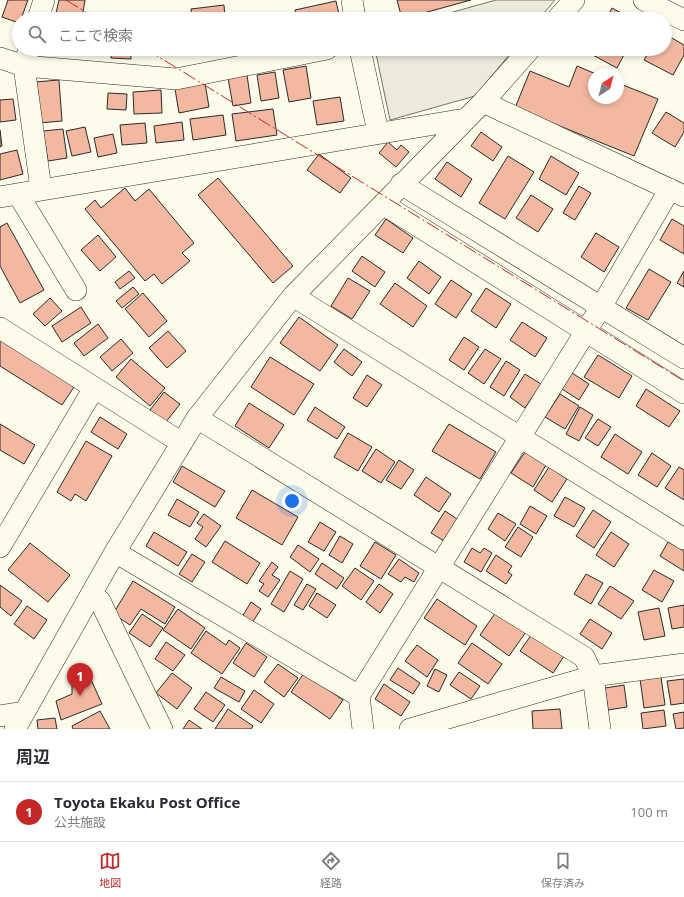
<!DOCTYPE html>
<html lang="ja">
<meta charset="utf-8">
<style>
body{margin:0;font-family:"Open Sans","Noto Sans JP",sans-serif;background:#f7f7f7;color:#2b2b33}
.compass{position:absolute;left:588px;top:68px;width:36px;height:36px;border-radius:50%;background:#fff;box-shadow:0 2px 6px #0003;rotate:36deg}
.you{position:absolute;left:292px;top:501px;width:14px;height:14px;margin:-10px;border:3px solid #fff;border-radius:50%;background:#1a73e8;box-shadow:0 0 0 6px #1a73e833}
.badge{display:grid;place-items:center;width:26px;height:26px;border-radius:50%;background:#c62828;color:#fff;font-size:13px;font-weight:700}
.pin{position:absolute;translate:-50% -33px;filter:drop-shadow(0 1px 2px #0008)}
.pin::after{content:'';position:absolute;top:21px;width:14px;height:12px;background:inherit;clip-path:polygon(0 0,100% 0,50% 100%)}
.list{margin:0;padding:0;list-style:none}
h2{display:flex;justify-content:space-between;align-items:center;height:52px;margin:0;padding:0 16px;font-size:17px}
h2 small{font-size:13px;font-weight:400;color:#7c7c81}
.list li{display:grid;grid-template-columns:26px 1fr auto;gap:12px;align-items:center;box-sizing:border-box;height:60px;padding:0 16px;border-top:1px solid #e1e1e2}
.list b{display:block;font-size:15px;white-space:nowrap}
.list p{margin:0;font-size:13px;white-space:nowrap;color:#7c7c81}
.list em{font-size:13px;font-style:normal;color:#7c7c81}
.icon{flex:none;width:22px;height:22px;fill:none;stroke:currentColor;stroke-width:2;stroke-linecap:round;stroke-linejoin:round}
.map{position:relative;flex:none;width:684px;height:729px;overflow:hidden}
.search{position:absolute;background:#fff;box-shadow:0 2px 6px #0003;left:12px;right:12px;top:12px;height:44px;display:flex;align-items:center;gap:10px;box-sizing:border-box;padding:0 14px;border-radius:22px;color:#7c7c81;font-size:15px}
.sheet{height:112px;background:#fff}
nav{display:flex;justify-content:space-around;align-items:center;box-sizing:border-box;height:56px;border-top:1px solid #e1e1e2;background:#fff;font-size:11px;color:#7c7c81}
nav a{display:grid;justify-items:center;gap:2px}
nav .on{color:#c62828}
.map>svg:first-child{display:block}
</style>
<div class="map">
<svg width="684" height="729" viewBox="0 0 684 729">
<rect width="100%" height="100%" fill="#fdfbea"/>
<!-- parking -->
<path fill="#eceadb" stroke="#74746e" d="M496,0h59l-16,19h-111z
M375,49h139l-39,47 -85,24z"/>
<!-- building -->
<path fill="#f2b8a0" stroke="#2b2b2b" d="M8,0h20l-7,19h-2v4l-17,-6z
M59,0h26l-3,18 -26,-5z
M397,0h74l-69,19z
M336,1l4,18h-43l-2,-9z
M224,5l1,14h-33l-1,-10z
M612,8l20,11h-26z
M185,15l1,4h-13v-1z
M665,34l19,11v10l-11,20 -29,-15 6,-11h15z
M56,49h21l-1,3z
M87,49h19l-1,3z
M112,49h19v10l-20,-1z
M213,49h16l-16,2z
M591,49h36l-10,19 -28,-15z
M306,66l5,32 -22,4 -6,-32z
M577,66l19,8h-2v24h24v-15l40,16 -24,57 -119,-48 15,-37 39,16z
M275,72l4,26 -18,3 -4,-26z
M247,75l4,28 -18,3 -5,-28z
M59,80l3,41 -23,2 -4,-41z
M205,83l4,24 -30,6 -4,-24z
M161,90l1,23 -28,1 -1,-22z
M108,93l19,1 -1,16 -19,-1z
M340,97l4,24 -27,4 -4,-24z
M13,99l3,21 -16,2v-22z
M273,109l4,26 -41,6 -4,-27z
M666,112l18,11v9l-9,15 -23,-14z
M223,115l3,20 -33,5 -3,-21z
M182,122l2,18 -28,3 -2,-17z
M145,123l2,20 -25,2 -2,-20z
M85,127l6,25 -19,4 -6,-25z
M63,129l4,29 -19,3 -5,-30z
M0,130l2,16 -2,1z
M481,132l21,15 -9,14 -22,-15z
M113,134l4,19 -19,4 -4,-19z
M388,142l9,8 4,-5 8,7 -13,15 -17,-14z
M17,150l6,24 -23,6v-26z
M319,154l32,24 -11,15 -33,-23z
M508,156l26,16 -29,47 -26,-16z
M551,156l28,17 -13,22 -27,-16z
M447,162l25,17 -11,18 -26,-18z
M218,178l75,88 -20,17 -75,-88z
M579,186l12,7 -16,27 -12,-7z
M125,188l10,13 14,-12 45,54 -12,10 8,8 -28,23 -8,-10 -9,7 -60,-72 10,-9 6,8z
M531,195l22,14 -15,23 -22,-14z
M386,219l27,19 -10,15 -28,-18z
M672,219l12,7v28l-24,-14z
M7,223l37,67 -24,13 -20,-37v-39z
M596,233l23,14 -15,25 -23,-15z
M98,235l18,22 -16,14 -19,-21z
M362,256l23,16 -10,15 -23,-16z
M419,261l22,16 -12,17 -22,-16z
M649,269l22,13 -23,38 -22,-12z
M129,271l6,7 -15,11 -5,-7z
M684,271v16l-7,-4z
M348,278l22,13 -18,28 -21,-13z
M451,280l21,14 -16,24 -21,-14z
M395,283l32,23 -14,21 -33,-23z
M133,287l6,7 -17,14 -6,-7z
M486,288l25,16 -15,24 -25,-17z
M143,293l24,28 -18,16 -24,-28z
M50,298l12,13 -17,15 -12,-12z
M81,307l10,16 -29,19 -10,-16z
M299,317l39,28 -18,26 -40,-28z
M522,322l25,16 -12,19 -25,-17z
M98,324l10,14 -24,18 -10,-13z
M168,331l18,20 -19,17 -18,-20z
M0,336l76,48 -14,21 -62,-39z
M464,337l15,10 -15,23 -15,-10z
M121,339l12,14 -21,18 -12,-14z
M344,349l18,13 -10,14 -18,-14z
M485,349l16,10 -17,25 -16,-11z
M598,355l34,21 -13,22 -35,-21z
M270,357l44,27 -20,31 -43,-28z
M131,359l34,29 -15,18 -34,-29z
M506,361l14,9 -16,26 -14,-9z
M572,373l17,11 -10,16 -17,-11z
M525,374l16,10 -16,24 -15,-11z
M367,375l15,10 -15,22 -14,-9z
M646,389l34,22 -11,16 -33,-21z
M164,392l16,12 -14,18 -16,-12z
M560,394l19,12 -14,23 -20,-12z
M249,403l35,22 -15,23 -34,-22z
M315,407l30,20 -8,12 -30,-19z
M580,407l13,8 -14,26 -13,-7z
M100,417l27,17 -9,15 -27,-17z
M598,419l13,8 -13,19 -13,-8z
M0,424l35,21 -11,19 -24,-14z
M449,424l47,28 -16,27 -48,-28z
M348,433l24,14 -14,24 -24,-14z
M615,434l27,18 -14,22 -27,-17z
M86,441l26,15 -26,45 -11,-7 -4,7 -14,-9z
M376,449l19,13 -14,21 -19,-12z
M525,452l21,13 -13,22 -22,-14z
M652,453l19,13 -14,21 -19,-12z
M399,460l15,10 -13,19 -15,-9z
M182,466l43,25 -10,16 -42,-25z
M549,467l18,12 -15,23 -18,-12z
M679,467l5,3v30l-19,-12z
M426,477l25,17 -12,18 -25,-17z
M252,490l46,27 -16,28 -46,-27z
M565,497l20,11 -11,19 -20,-11z
M177,499l22,13 -9,15 -22,-12z
M530,506l17,10 -11,18 -16,-10z
M593,510l18,12 -17,26 -18,-12z
M445,511l12,8 -13,22 -13,-8z
M498,513l18,11 -11,17 -17,-12z
M204,514l17,12 -15,21 -11,-8 8,-12 -6,-4z
M320,522l16,10 -12,19 -16,-9z
M518,527l15,10 -12,20 -16,-10z
M154,532l33,20 -9,14 -32,-20z
M611,532l18,12 -15,23 -18,-12z
M340,536l13,8 -11,19 -13,-8z
M225,541l35,22 -13,21 -35,-22z
M375,542l21,13 -15,24 -21,-13z
M668,542l16,9v20l-24,-15z
M30,543l40,32 -22,27 -40,-32z
M298,545l21,14 -9,13 -20,-15z
M472,548l8,5 4,-5 8,5 -11,19 -17,-10z
M192,554l13,8 -13,20 -13,-8z
M496,555l16,11 -4,6 4,3 -6,9 -20,-13z
M399,559l20,14 -5,9 -9,-5 -4,5 -13,-8z
M272,562l6,5 -6,8 8,5 -12,17 -9,-6 5,-7 -5,-3z
M322,563l22,15 -7,11 -22,-15z
M355,568l19,13 -13,19 -19,-14z
M654,570l20,11 -12,21 -20,-12z
M290,571l13,8 -19,33 -13,-8z
M586,574l17,9 -12,21 -17,-10z
M133,581l42,26 -10,17 -24,-15 -11,16 -17,-11z
M307,584l9,5 -13,21 -9,-5z
M379,584l14,10 -13,19 -14,-11z
M0,585l22,16 -11,15 -11,-9z
M610,586l24,15 -13,18 -23,-15z
M317,593l19,12 -9,13 -18,-12z
M437,599l40,27 -12,19 -41,-27z
M251,602l10,7 -9,14 -10,-6z
M684,605v22l-12,2 -4,-21z
M27,606l20,14 -13,19 -20,-15z
M659,608l6,28 -21,4 -6,-28z
M178,609l27,19 -14,21 -28,-19z
M496,612l30,20 -17,24 -29,-21z
M142,614l21,14 -13,19 -21,-14z
M590,619l22,14 -10,16 -22,-15z
M206,631l20,14 3,-5 11,8 -18,26 -31,-21z
M534,631l32,22 -13,20 -33,-22z
M166,642l19,13 -12,16 -18,-12z
M246,643l21,14 -13,20 -21,-14z
M472,643l30,21 -14,20 -30,-21z
M417,645l21,15 -11,17 -22,-16z
M84,664l18,40 -41,16 -5,-19 16,-7v-17z
M278,664l20,14 -14,19 -20,-15z
M398,668l22,15 -7,11 -23,-14z
M435,669l12,6 -8,17 -12,-6z
M459,672l21,14 -9,13 -21,-14z
M172,673l20,15 -15,21 -21,-16z
M304,673l39,27 -13,19 -39,-27z
M221,677l24,14 -6,11 -25,-14z
M661,677l4,28 -21,3 -4,-29z
M684,679v24l-13,2 -4,-24z
M384,684l26,18 -9,14 -26,-17z
M624,685l3,22 -19,3 -3,-22z
M254,690l20,14 -13,19 -20,-14z
M206,692l19,13 -12,17 -19,-13z
M228,709l25,17 -2,3h-36z
M560,709l2,20h-29l-1,-18z
M664,710l2,16 -23,3 -2,-16z
M100,711l10,18h-37l-1,-3z
M684,712v16l-8,1 -3,-15z
M55,718l2,11h-19l-1,-9z
M189,720l13,9h-19z"/>
<g fill="none" stroke-linecap="round" stroke-linejoin="round">
<defs>
<path id="minor" d="M352,0l3,19
M644,0l40,20
M38,19l6,-19
M557,19l17,-19
M29,49l-5,17 17,123
M360,49l18,83
M0,58l24,8 152,13 151,-30
M483,102l201,94
M401,184l283,174
M18,194l58,96
M0,197l465,-78
M383,204l301,189
M293,296l391,243
M0,328l182,115
M197,418l387,239 9,19 7,53
M0,547l94,-159
M115,552l244,144 242,-389 69,-118
M91,595l9,6 62,128
M359,696l4,33
M0,716l24,-4
M15,729l100,-177 82,-134 96,-122 190,-194 47,-53
M410,729l183,-53 91,-12"/>
</defs>
<!-- minor casing -->
<use href="#minor" stroke="#2b2b2b" stroke-width="22"/>
<!-- minor -->
<use href="#minor" stroke="#fdfbea" stroke-width="21"/>
<!-- power -->
<path stroke="#c62828" stroke-width="1" stroke-dasharray="14 3 2 3" stroke-linecap="butt" d="M66,0l31,19
M146,49l538,332"/>
</g>
</svg>
<svg class="compass" viewBox="-18 -18 36 36"><path d="M0-13l5 13h-10z" fill="#e53935"/><path d="M0 13l5-13h-10z" fill="#7c7c81"/></svg>
<div class="you"></div>
<div class="pin badge" style="left:80px;top:696px">1</div>
<div class="search"><svg class="icon" aria-label="search" viewBox="0 0 24 24"><circle cx="10" cy="10" r="6"/><path d="M15 15l6 6"/></svg>ここで検索</div>
</div>
<section class="sheet">
<h2>周辺<small></small></h2>
<ul class="list">
<li><span class="badge">1</span><div><b>Toyota Ekaku Post Office</b><p>公共施設</p></div><em>100 m</em></li>
</ul>
</section>
<nav>
<a class="on"><svg class="icon" aria-label="map" viewBox="0 0 24 24"><path d="M3 6l6-2 6 2 6-2v14l-6 2-6-2-6 2zM9 4v14M15 6v14"/></svg>地図</a>
<a><svg class="icon" aria-label="directions" viewBox="0 0 24 24"><path d="M12 3l9 9-9 9-9-9zM9 14v-3h6M13 9l2 2-2 2"/></svg>経路</a>
<a><svg class="icon" aria-label="saved" viewBox="0 0 24 24"><path d="M7 4h10v16l-5-4-5 4z"/></svg>保存済み</a>
</nav>
